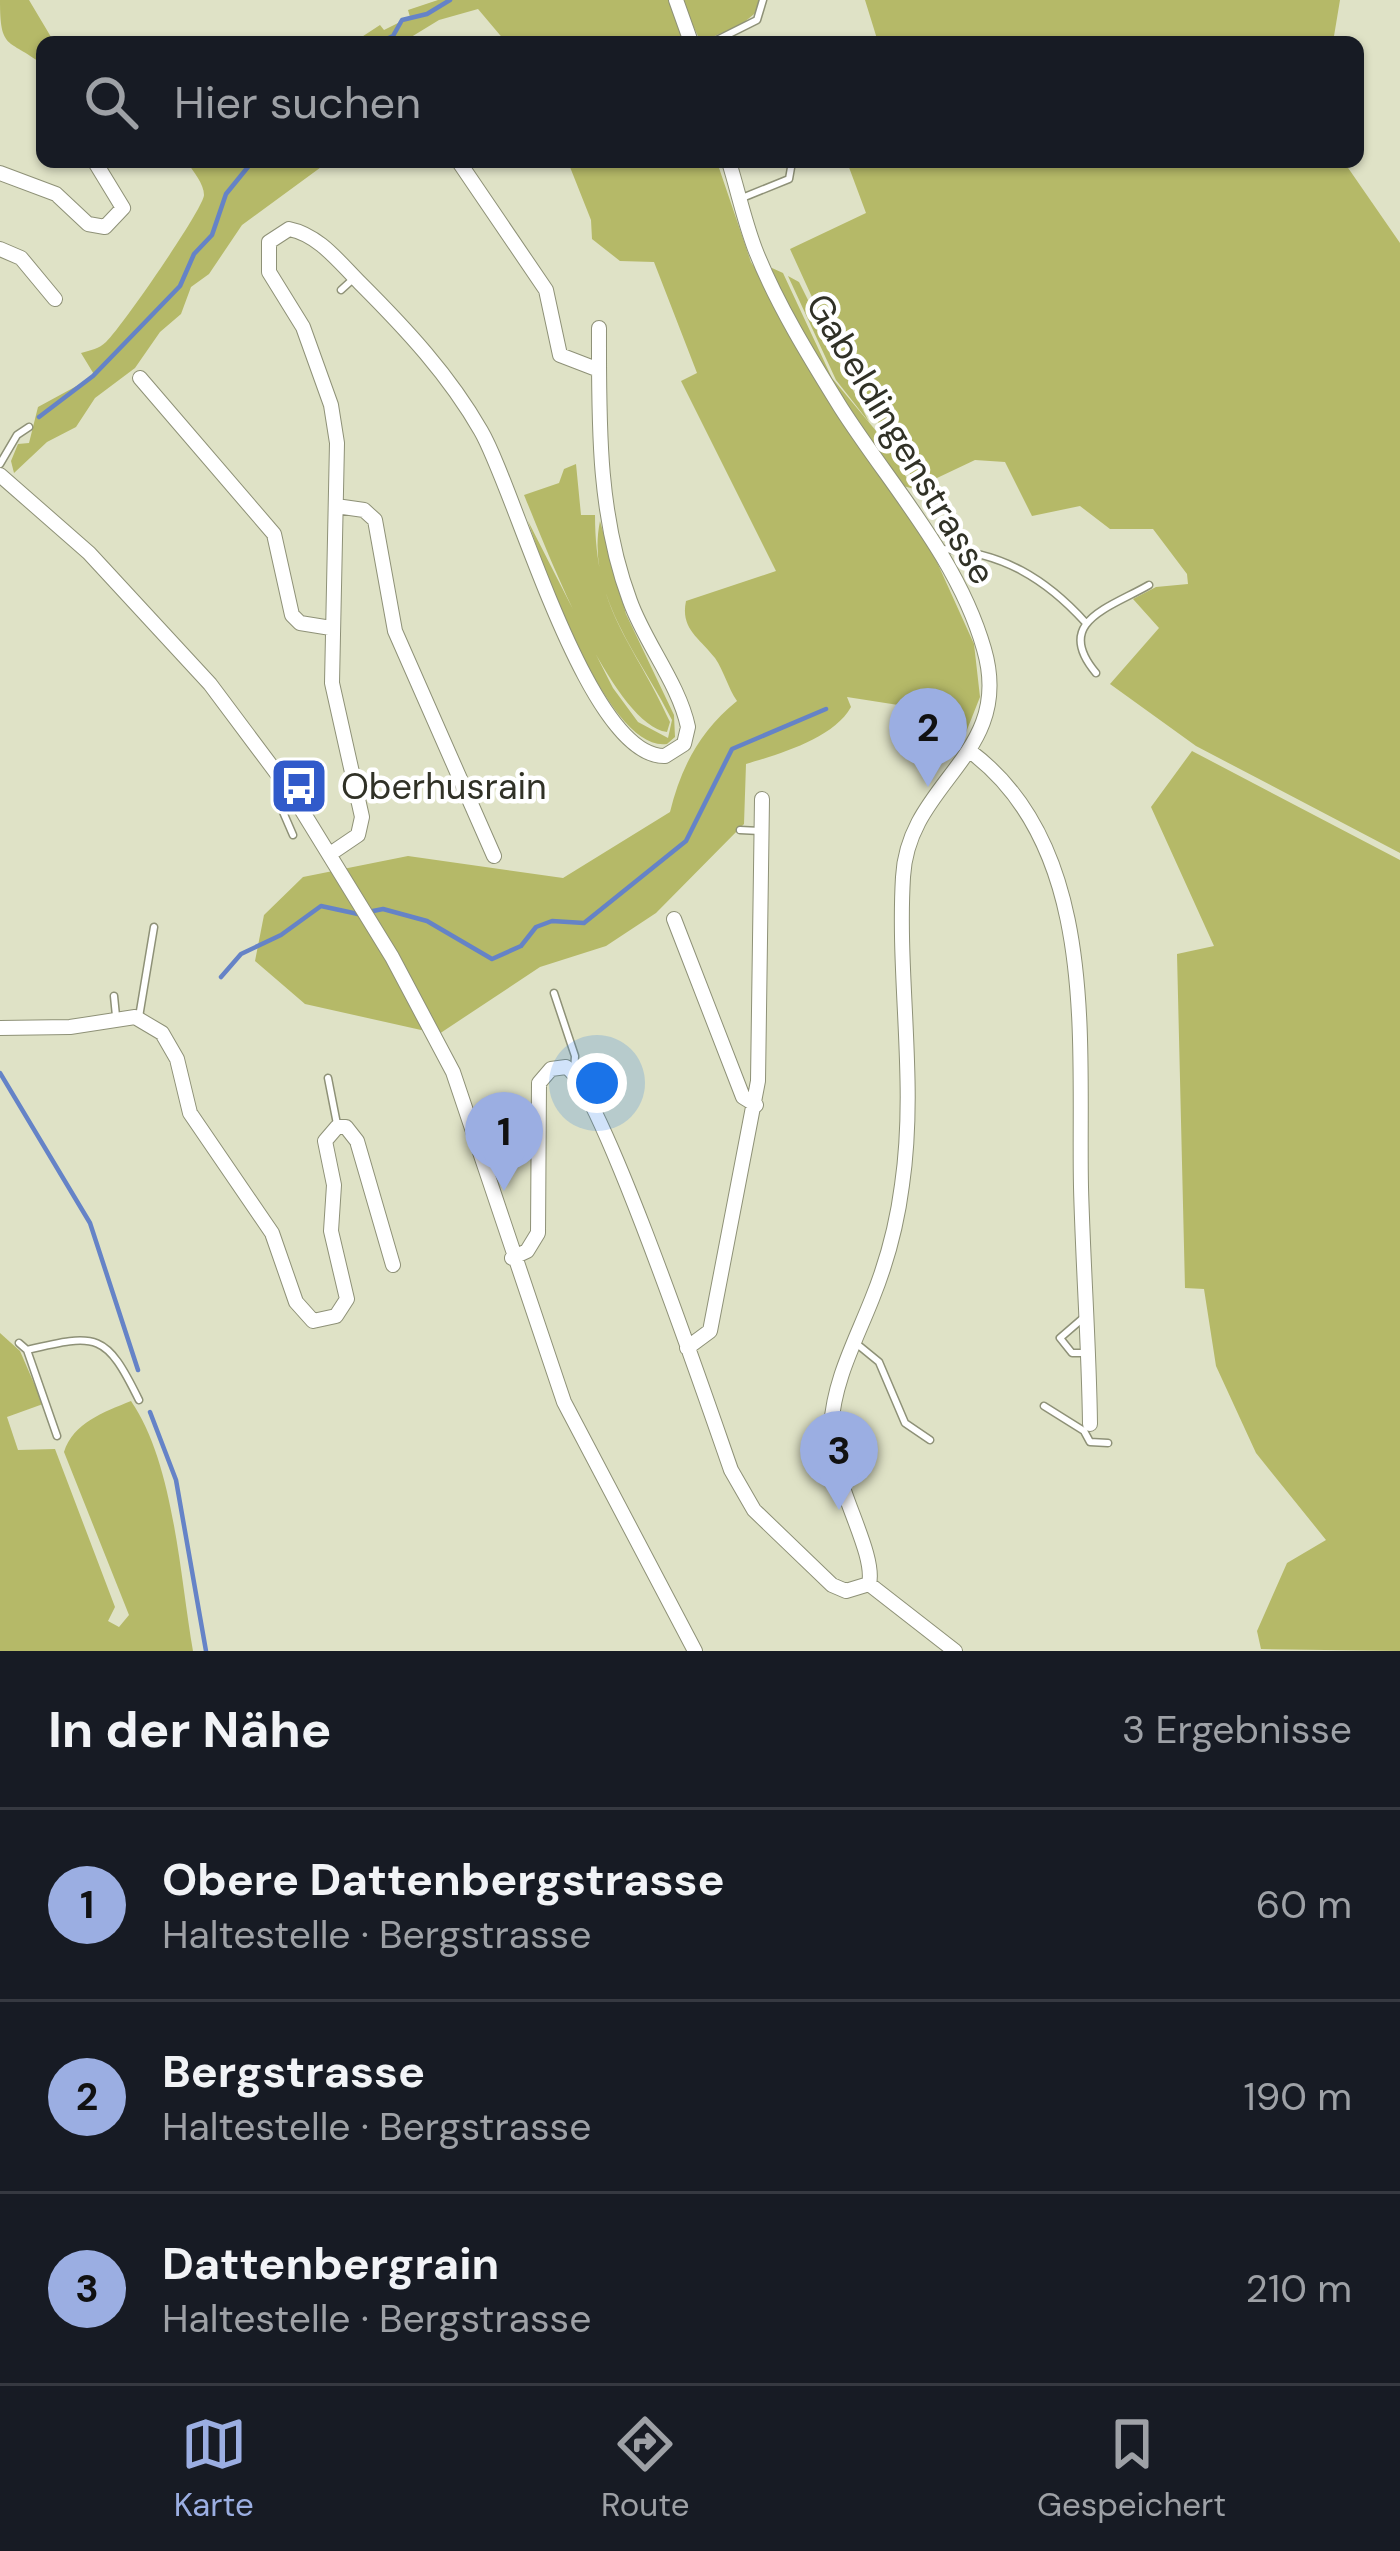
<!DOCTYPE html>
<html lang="de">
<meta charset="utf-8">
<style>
body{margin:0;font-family:"DM Sans",sans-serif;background:#20242c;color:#f1f3f6}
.you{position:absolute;left:597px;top:1083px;width:42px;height:42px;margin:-30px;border:9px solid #fff;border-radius:50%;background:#1a73e8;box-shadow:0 0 0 18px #1a73e833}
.badge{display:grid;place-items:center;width:78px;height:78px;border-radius:50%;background:#9baee2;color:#111;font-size:39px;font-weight:700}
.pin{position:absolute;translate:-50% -99px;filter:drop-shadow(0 3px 6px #0008)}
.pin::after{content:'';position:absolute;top:63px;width:42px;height:36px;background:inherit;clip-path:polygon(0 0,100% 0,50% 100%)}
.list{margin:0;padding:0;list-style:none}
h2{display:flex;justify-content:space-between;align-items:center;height:156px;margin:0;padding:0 48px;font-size:51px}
h2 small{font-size:39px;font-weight:400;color:#9ea1a6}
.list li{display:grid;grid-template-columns:78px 1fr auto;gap:36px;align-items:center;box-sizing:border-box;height:192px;padding:0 48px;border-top:3px solid #363941}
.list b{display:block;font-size:45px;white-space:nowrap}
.list p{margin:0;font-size:39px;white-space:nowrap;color:#9ea1a6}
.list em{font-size:39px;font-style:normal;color:#9ea1a6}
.icon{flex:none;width:66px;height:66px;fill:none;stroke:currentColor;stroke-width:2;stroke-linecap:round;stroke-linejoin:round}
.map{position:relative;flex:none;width:1400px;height:1651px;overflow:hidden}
.search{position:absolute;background:#171b24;box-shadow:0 3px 9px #0004;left:36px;right:36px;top:36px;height:132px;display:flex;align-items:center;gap:30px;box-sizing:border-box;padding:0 42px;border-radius:18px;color:#9ea1a6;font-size:45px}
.sheet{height:732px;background:#171b24}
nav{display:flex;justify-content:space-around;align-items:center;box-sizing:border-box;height:168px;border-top:3px solid #363941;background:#171b24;font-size:33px;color:#9ea1a6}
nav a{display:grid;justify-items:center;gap:6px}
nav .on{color:#9baee2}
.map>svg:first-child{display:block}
</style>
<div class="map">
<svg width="1400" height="1651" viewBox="0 0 1400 1651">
<rect width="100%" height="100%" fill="#dfe2c6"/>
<!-- green -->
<path fill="#b5b968" d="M0,0h29l25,42h-12v22c-34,-26 -42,-13 -42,-64z
M438,0h232l16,42 -181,-1 -27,-32 -39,11 -36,22h-49l26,-17 4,5 26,-13 -2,-7z
M680,0h79v10l-17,14 -41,18z
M865,0h475l-7,42h-455z
M187,162h141l-86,63 -33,49 -18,13 -10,27 -21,18 -25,36 -40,30 -19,29 -29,15 -33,31 -3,-12 7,-17 11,-1 9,-36 57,-31 -14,-23c10,-3 18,-4 25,-11 15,-14 98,-134 98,-147 0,-11 -11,-24 -17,-33z
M568,162h149l34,100 176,278 47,104 6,53 -21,53 -48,-43 -64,-10 4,10c-18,32 -72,47 -105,57l-2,60 -88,89 -50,33 -66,21 -101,67 -134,-30 -50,-43 9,-46 39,-38 105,-21 155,22 107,-66c11,-45 30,-81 67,-111 -9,-13 -13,-30 -22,-43 -15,-20 -35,-29 -29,-57l90,-30 -95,-190 16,-8 -43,-111 -34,-1 -28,-22 -1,-19z
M847,162h497l56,81v610l-204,-107 -86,-62 49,-56 -26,-29 23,-12 32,-3 -1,-10 -34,-45h-43l-30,-23 -48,10 -27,-54 -30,-2 -57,27 -75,-122 -53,-116 76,-36z
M772,268l11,5 49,105 45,54 37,57 -14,-4c-23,-32 -133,-194 -128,-217z
M788,276l11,6 70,140 -33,-42z
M576,464l5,51h14c0,98 38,125 75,207l-3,10c-55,-8 -122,-187 -143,-237l35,-12 5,-14z
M528,521l85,167 25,34 30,16 4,-18c-30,-61 -87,-126 -72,-199l26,93 48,101 1,22 -8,7c-58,9 -124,-177 -139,-223z
M1192,751l208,109v791l-139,-2 -4,-18 30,-68 39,-23 -70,-87 -40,-87 -12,-77 -19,-1 -8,-334 37,-8 -63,-139z
M0,1333l20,18 23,53 -36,13 11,33 37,-1 60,158 -7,14 11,6 10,-12 -65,-163c9,-29 40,-40 67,-51 43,62 49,176 62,250h-193z"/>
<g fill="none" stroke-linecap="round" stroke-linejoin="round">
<!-- stream -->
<path stroke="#6583c7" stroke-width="4.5" d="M380,42l13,-6 9,-16 25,-6 23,-14
M39,417l54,-41 87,-90 14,-32 18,-19 14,-41 26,-32
M221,977l20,-23 40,-19 40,-29 37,8 25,-5 44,12 65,38 29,-13 15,-19 16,-6 32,2 102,-82 46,-92 94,-40
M0,1073l90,150 48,147
M150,1412l26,68 30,171"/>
<defs>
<path id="service" d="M713,42l44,-22 6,-20
M742,198l47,-19 3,-17
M341,290l11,-10
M0,464l17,-29 12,-8
M942,549c60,3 104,30 143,73
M1096,673c-43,-51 13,-65 53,-88
M283,787l-3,18 13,30
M740,830l20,1
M554,993l21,63 -1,16
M114,996l2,20
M139,1017l15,-90
M328,1078l9,46
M1082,1319l-22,19 12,15h15
M19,1343l8,7c71,-17 79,-17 112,50
M857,1344l22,18 26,61 25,17
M27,1350l30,86
M1044,1406l40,25
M1084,1431l6,11 18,1"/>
<path id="minor" d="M676,0l15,42
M459,162l87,128 14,65 39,15
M729,162c9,29 15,58 26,87 21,54 55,109 86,159 50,78 117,150 143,241 31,106 -76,132 -81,228 -6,102 14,206 -1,308 -5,39 -15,77 -30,114 -17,43 -38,81 -41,128 -3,51 46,124 38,157
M0,173l56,21 32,30 17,3 18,-19 -28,-46
M0,249l21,9 34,41
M140,378l134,156 18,81 8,8 31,5
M0,475l89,78 121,131 80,107 102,166 61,115 111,330 131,249
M336,506l28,4 11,10 20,111 99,225
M971,752c129,97 107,292 110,435 2,79 8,158 9,237
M330,854l28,-19 4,-18 -30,-134 5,-240 -6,-38 -28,-78 -34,-55v-30l20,-13c30,6 50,33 71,54 46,46 89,92 121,148 35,60 106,327 184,325l19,-12 4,-17c-9,-43 -43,-84 -58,-126 -33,-88 -31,-181 -31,-273
M674,919l69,178 13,8
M0,1028l70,-1 65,-10 27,16 15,26 13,54 82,120 24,69 17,19 23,-5 11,-17 -16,-68 3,-46 -9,-44 12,-14h9l11,14 36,124
M512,1258l15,-7 11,-18 1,-150 12,-14 15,-2c34,19 145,346 165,403l23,40 78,75 14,6 23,-7
M687,1348l23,-17 48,-250 4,-282
M869,1584l86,67"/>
</defs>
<!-- service casing -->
<use href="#service" stroke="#8e9177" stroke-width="9"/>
<!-- minor casing -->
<use href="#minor" stroke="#8e9177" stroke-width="16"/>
<!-- service -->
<use href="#service" stroke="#fff" stroke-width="6"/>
<!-- minor -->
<use href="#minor" stroke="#fff" stroke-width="14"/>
</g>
<!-- icons -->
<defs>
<symbol id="bus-square" viewBox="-11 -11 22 22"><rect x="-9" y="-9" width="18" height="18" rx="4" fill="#315aca" stroke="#fff"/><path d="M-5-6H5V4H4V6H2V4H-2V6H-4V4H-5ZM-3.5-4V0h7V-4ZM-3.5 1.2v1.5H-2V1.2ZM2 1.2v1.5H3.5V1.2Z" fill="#fff"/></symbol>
</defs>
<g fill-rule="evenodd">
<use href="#bus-square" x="266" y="753" width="66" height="66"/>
</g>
<g text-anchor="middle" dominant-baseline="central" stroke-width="9" stroke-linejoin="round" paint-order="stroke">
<!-- street labels -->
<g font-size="36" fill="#303126" stroke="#fff">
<text transform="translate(901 439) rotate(59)">Gabeldingenstrasse</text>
</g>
<!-- poi labels -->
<g font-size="36" fill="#303126" stroke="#fff" text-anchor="start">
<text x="341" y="786">Oberhusrain</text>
</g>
</g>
</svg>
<div class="you"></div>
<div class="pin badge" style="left:504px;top:1191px">1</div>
<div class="pin badge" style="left:928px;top:787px">2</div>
<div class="pin badge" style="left:839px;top:1510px">3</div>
<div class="search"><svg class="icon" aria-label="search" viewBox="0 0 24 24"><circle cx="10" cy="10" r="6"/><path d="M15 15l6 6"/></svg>Hier suchen</div>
</div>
<section class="sheet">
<h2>In der Nähe<small>3 Ergebnisse</small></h2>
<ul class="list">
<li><span class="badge">1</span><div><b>Obere Dattenbergstrasse</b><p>Haltestelle · Bergstrasse</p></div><em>60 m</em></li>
<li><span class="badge">2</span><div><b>Bergstrasse</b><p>Haltestelle · Bergstrasse</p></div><em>190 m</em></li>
<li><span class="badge">3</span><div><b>Dattenbergrain</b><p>Haltestelle · Bergstrasse</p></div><em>210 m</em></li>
</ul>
</section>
<nav>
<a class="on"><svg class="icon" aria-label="map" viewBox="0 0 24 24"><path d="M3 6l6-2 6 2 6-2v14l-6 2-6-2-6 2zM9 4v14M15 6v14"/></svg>Karte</a>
<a><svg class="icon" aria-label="directions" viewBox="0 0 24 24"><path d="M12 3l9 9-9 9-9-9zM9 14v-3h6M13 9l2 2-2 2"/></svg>Route</a>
<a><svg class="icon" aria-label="saved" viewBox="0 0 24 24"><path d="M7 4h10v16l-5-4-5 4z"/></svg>Gespeichert</a>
</nav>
